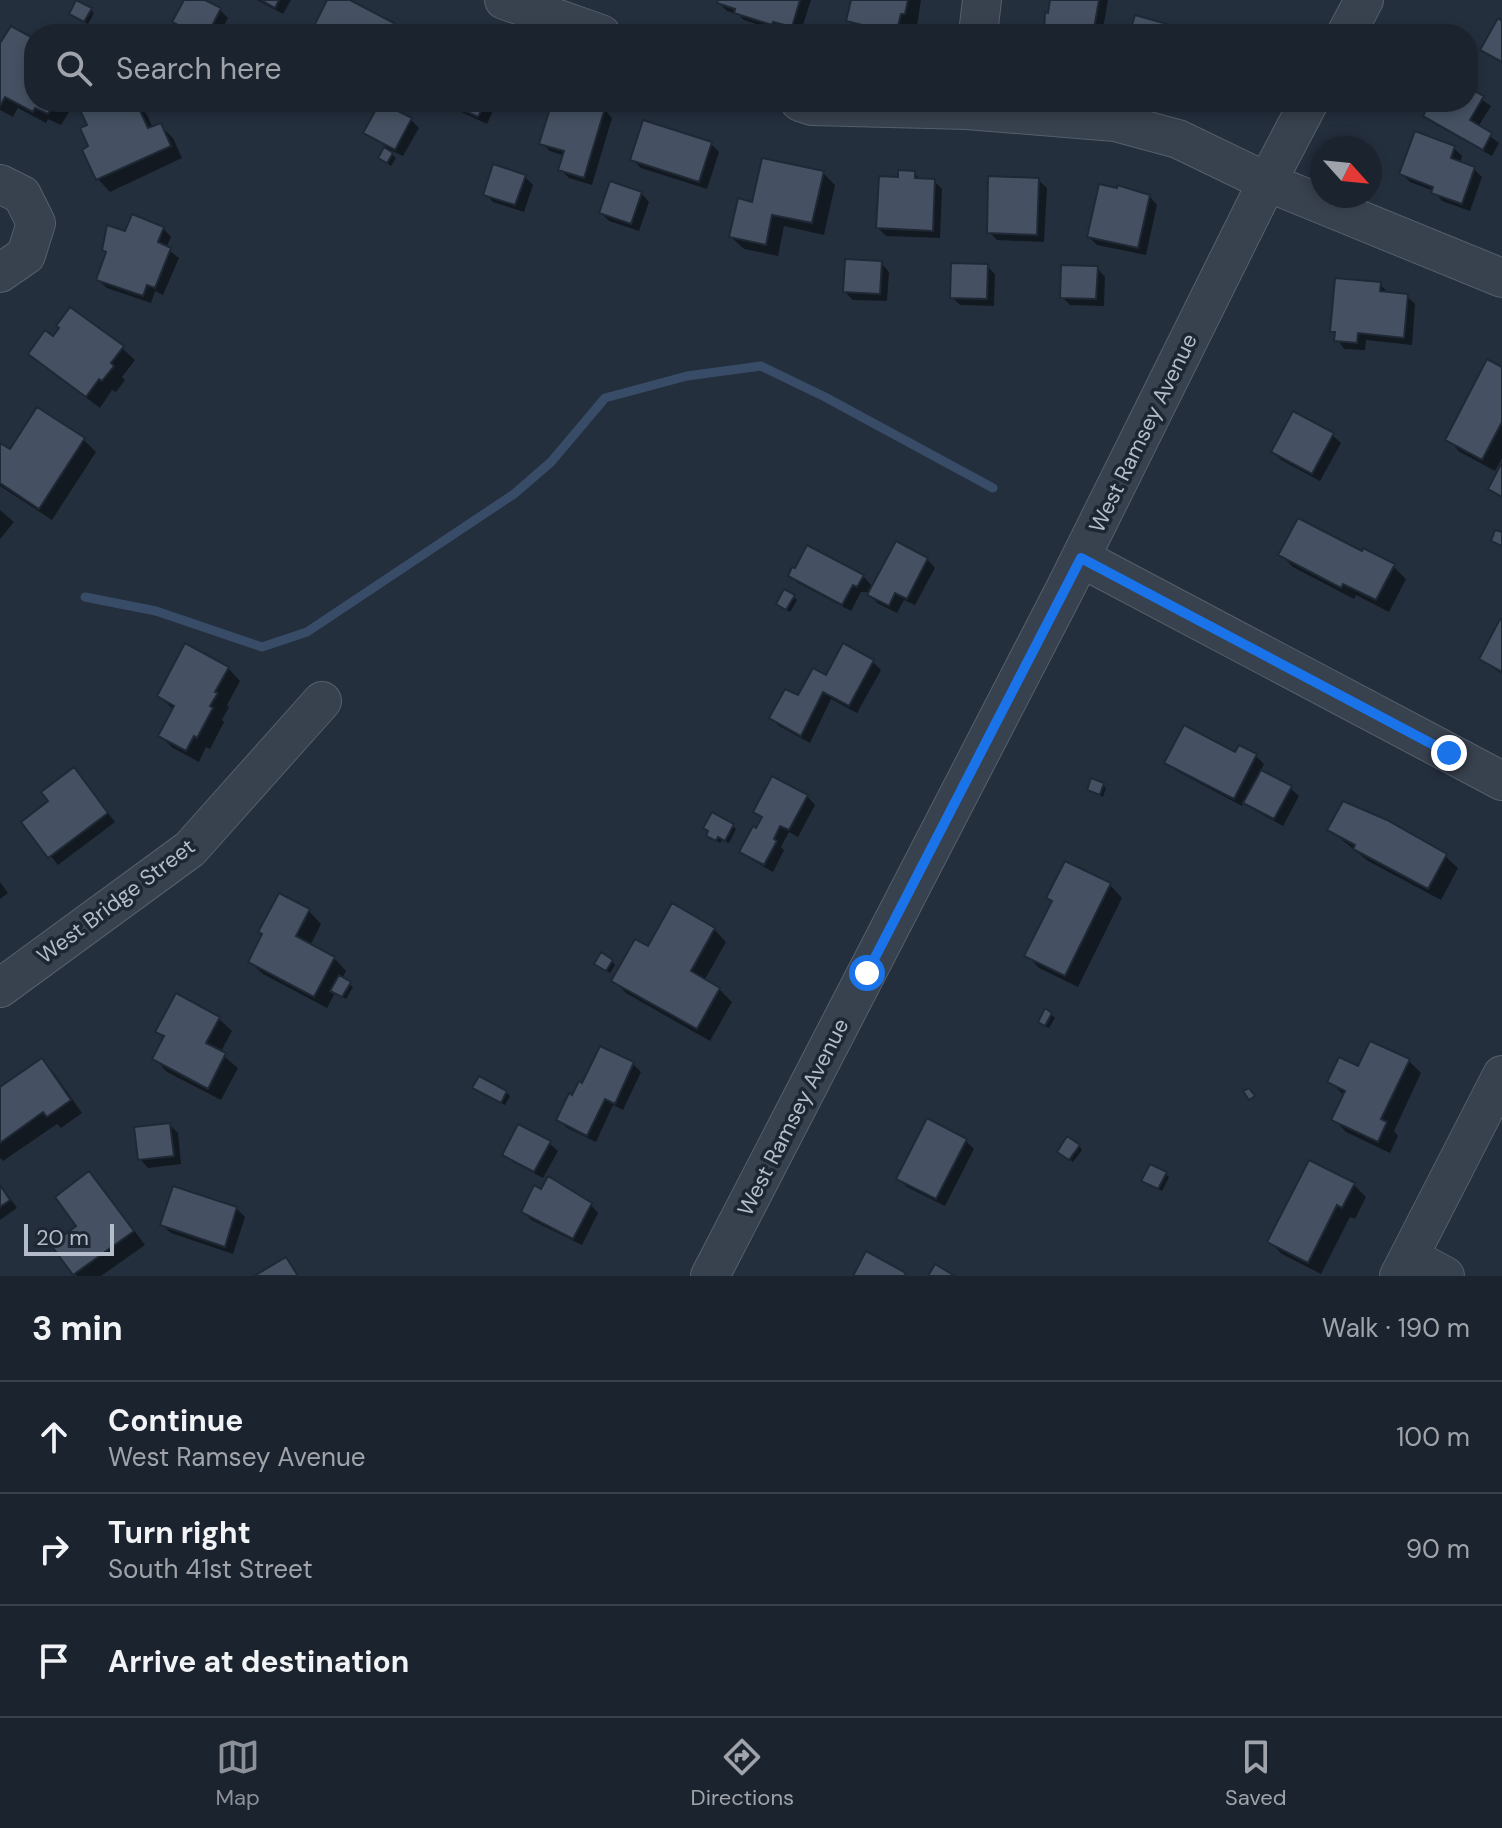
<!DOCTYPE html>
<meta charset="utf-8">
<style>
body{margin:0;font-family:"DM Sans",sans-serif;background:#242b36;color:#f1f3f6}
.compass{position:absolute;left:1310px;top:136px;width:72px;height:72px;border-radius:50%;background:#1b232e;box-shadow:0 4px 12px #0003;rotate:117deg}
.scale{position:absolute;left:24px;bottom:20px;width:90px;box-sizing:border-box;padding-left:8px;border:4px solid #b4bcc9;border-top:0;font-size:22px;line-height:28px;white-space:nowrap;color:#b4bcc9;-webkit-text-stroke:6px #1d2633;paint-order:stroke}
.stop{position:absolute;width:24px;height:24px;margin:-18px;border:6px solid #1a73e8;border-radius:50%;background:#fff}
.stop.end{background:#1a73e8;border-color:#fff;box-shadow:0 2px 8px #0008}
.list{margin:0;padding:0;list-style:none}
h2{display:flex;justify-content:space-between;align-items:center;height:104px;margin:0;padding:0 32px;font-size:34px}
h2 small{font-size:26px;font-weight:400;color:#a0a4aa}
.list li{display:grid;grid-template-columns:52px 1fr auto;gap:24px;align-items:center;box-sizing:border-box;height:112px;padding:0 32px;border-top:2px solid #39404a}
.list b{display:block;font-size:30px;white-space:nowrap}
.list p{margin:0;font-size:26px;white-space:nowrap;color:#a0a4aa}
.list em{font-size:26px;font-style:normal;color:#a0a4aa}
.icon{flex:none;width:44px;height:44px;fill:none;stroke:currentColor;stroke-width:2;stroke-linecap:round;stroke-linejoin:round}
.map{position:relative;flex:none;width:1502px;height:1276px;overflow:hidden}
.search{position:absolute;background:#1b232e;box-shadow:0 4px 12px #0003;left:24px;right:24px;top:24px;height:88px;display:flex;align-items:center;gap:20px;box-sizing:border-box;padding:0 28px;border-radius:32px;color:#a0a4aa;font-size:30px}
.sheet{height:440px;background:#1b232e}
nav{display:flex;justify-content:space-around;align-items:center;box-sizing:border-box;height:112px;border-top:2px solid #39404a;background:#1b232e;font-size:22px;color:#a0a4aa}
nav a{display:grid;justify-items:center;gap:4px}
nav .on{color:#8c9099}
.map>svg:first-child{display:block}
</style>
<div class="map">
<svg width="1502" height="1276" viewBox="0 0 1502 1276">
<rect width="100%" height="100%" fill="#242f3e"/>
<!-- shadow -->
<path fill="#0007" d="M186,0h15l19,10 8,8 -8,16h-28l-17,-13z
M257,0h34l-8,14z
M330,0h16l46,25 9,8 -79,1 -7,-7z
M720,0h91l-11,34 -18,-5 -2,3 -36,-12 -5,-5 -12,-4 -8,-8z
M853,0h68l-4,26 -4,-1 -2,9h-49l-14,-14z
M1052,0h56l-6,34h-57z
M91,10l3,3 -6,11 -13,-7z
M1165,26l9,8h-43z
M32,39l2,3v60h41l-14,23 -13,-6 -2,4 -28,-15 -5,9 -13,-7v-61z
M1469,91l22,15 -13,21 21,16 -7,13 -59,-33 -8,-8 8,-13h35z
M97,102h38l12,13 6,13 7,-3 13,13 9,20 -72,34 -12,-13 -7,-32 -2,-21z
M348,102h16l-4,7z
M440,102h57l-10,22z
M554,102h25l25,7 8,9 -20,67 -23,-7 -9,-9 5,-13 -15,-5 -9,-8z
M411,120l8,8 -16,28 -17,-8 10,10 -5,8 -11,-8 6,-11 -21,-15z
M711,144l8,8 -12,37 -66,-21 -9,-9z
M1454,148l8,8 -2,8 14,5 8,8 -12,34 -28,-10 -8,-10 -24,-9 -8,-8z
M823,173l12,12 -11,50 -40,-9 -6,30 -34,-7 -13,-12 23,-33z
M914,173l7,7 13,1 8,8 -2,49 -54,-2 -8,-8 22,-49z
M525,177l8,8 -9,27 -31,-10 -8,-8z
M1038,180l9,8 -3,54 -47,-2 -8,-8z
M641,193l8,9 -10,29 -30,-10 -8,-8z
M1149,196l8,9 -11,50 -49,-10 -8,-8z
M163,228l8,9 -5,11 13,10 -16,37 -8,-4 -4,12 -44,-15 -9,-8 29,-46z
M881,263l8,9 -2,29 -34,-1 -8,-8z
M987,266l8,8 -1,32 -34,-1 -8,-8z
M1097,268l8,9 -1,29 -34,-1 -8,-8z
M1380,284l8,9 19,3 8,8 -3,41 -46,-5 -1,10 -21,-1 -12,-18z
M53,339l69,9 13,12 -13,17 3,3 -9,12 -4,-2 -12,18 -56,-42 -13,-13z
M1502,369v89l-7,13 -35,-19 -13,-13z
M1332,435l9,8 -21,38 -39,-21 -8,-8z
M84,440l12,12 -44,68 -52,-34v-41l11,7z
M0,510l14,12 -14,17z
M808,548l55,28 10,11 54,-28 8,9 -20,37 -11,-5 -7,13 -20,-10 -10,-11h-6l-10,19 -53,-28 -8,-8 6,-4z
M1362,554l31,12 13,13 -17,33 -33,-17 -2,4 -61,-32 -12,-12z
M793,596l4,4 -7,12 -8,-5z
M1502,622v52l-21,-15z
M873,662l8,8 -24,43 -26,-14 -21,44 -31,-17 -8,-8 56,-40z
M228,668l12,13 -13,24 2,2 -7,13 2,2 -14,27 -4,-2 -7,15 -26,-14 -13,-12 14,-26 -15,-14z
M1236,754l20,2 8,8 -4,8 30,16 9,8 -16,30 -29,-16 -10,-9 -2,5 -67,-36 -8,-8z
M74,770l41,52 -57,43 -34,-43 27,-20z
M1103,785l3,3 -3,9 -14,-7z
M807,796l8,9 -17,32 -9,-5 -8,15 3,3 -11,22 -23,-13 -8,-8 21,-32 -8,-7z
M733,826l3,3 -7,14 -7,-3 -2,3 -12,-8z
M1330,830l115,26 13,12 -17,32 -73,-39z
M0,882l8,11 -8,6z
M1110,885l12,13 -44,89 -39,-19 -12,-13z
M309,911l12,13 -11,22 24,12 12,13 -4,8 11,8 -7,12 -11,-6 -8,15 -64,-34 -13,-12z
M714,929l12,13 -22,39 15,8 13,13 -22,39 -84,-48 -13,-13 36,-31z
M612,961l3,4 -5,8 -13,-9z
M1051,1014l4,4 -6,10 -5,-3z
M219,1019l13,12 -12,22 18,15 -17,32 -54,-28 -12,-13 10,-20 -8,-7z
M601,1048l32,16 8,8 -18,38 -10,-5 -17,37 -29,-14 -8,-8 24,-34z
M42,1061l12,12 28,40 -21,15 -4,-4 -54,37 -3,-3v-66z
M1409,1061l12,12 -27,58 4,5 -8,17 -44,-21 -12,-13 11,-23 -15,-14 29,-13z
M475,1088l31,4 4,4 -5,9z
M170,1125l8,8 3,31 -33,4 -8,-9z
M966,1141l8,8 -29,57 -38,-19 -8,-8z
M549,1143l9,8 -15,27 -30,-16 -8,-8z
M1079,1146l3,4 -9,12 -10,-7z
M89,1174l12,12 44,59 -44,31h-24l-3,-3 5,-47z
M1166,1174l3,3 -7,14 -18,-10z
M0,1184l17,24 -17,12z
M1354,1185l12,12 -11,22 -5,-2 -29,57 -39,-20 -13,-13z
M542,1191l48,13 8,9 -16,32 -51,-25 -8,-9z
M236,1208l9,9 -12,37 -62,-21 -9,-8z"/>
<g fill="none" stroke-linecap="round" stroke-linejoin="round">
<!-- stream -->
<path stroke="#394c67" stroke-width="9" d="M85,597l71,14 106,36 45,-15 207,-138 37,-32 54,-64 82,-22 74,-10 64,31 168,91"/>
</g>
<!-- building -->
<path fill="#455162" stroke="#1f2835" stroke-width="2" d="M76,0l16,8 -8,14 -15,-8z
M184,0h21l16,8 -13,26h-12l-24,-12z
M261,0h18l-4,8z
M327,0h23l44,23 -6,11h-63l-12,-6z
M718,0h82l-8,27 -19,-5 -1,3 -38,-12 1,-4 -18,-6z
M851,0h57l-3,14h-4l-5,20h-37l3,-9 -16,-4z
M1050,0h49l-6,34h-49l1,-22 3,1z
M1135,15l32,9 -3,10h-35z
M1498,18l4,3v41l-22,-12z
M11,26l22,12 -7,13 8,4v47h21l-7,12 -13,-6 -2,4 -28,-15 -5,9v-63z
M1469,88l15,8 -14,24 22,13 -9,17 -60,-34 7,-14h38z
M92,102h44l12,26 13,-5 10,23 -75,34 -14,-30 6,-4 -8,-18 7,-3 -8,-17z
M380,102l32,16 -17,32 -32,-17z
M446,102h40l-8,15z
M552,102h34l19,6 -21,70 -26,-8 6,-19 -25,-7z
M643,120l69,22 -13,40 -69,-22z
M1415,131l40,15 -4,12 24,9 -13,37 -31,-11 2,-6 -34,-13z
M384,147l9,6 -6,10 -9,-5z
M762,158l62,13 -12,52 -40,-8 -6,30 -37,-8 9,-39 14,4z
M493,164l33,11 -11,30 -32,-10z
M898,170l17,1v7l20,1 -2,52 -57,-3 3,-52 19,1z
M988,176l51,2 -2,57 -50,-2z
M610,181l32,11 -11,32 -32,-11z
M1099,184l18,4v-3l33,10 -12,53 -51,-11z
M132,214l32,13 -6,15 13,6 -16,40 -8,-3 -4,11 -47,-16 10,-28 -4,-2 5,-25 18,6z
M845,259l37,2 -2,33 -37,-2z
M951,263l37,1 -1,35 -37,-1z
M1061,265l37,1 -2,33 -36,-1z
M1335,278l46,4 -1,9 28,3 -4,44 -46,-5 -1,10 -23,-2 1,-9h-5z
M70,307l54,39 -13,17 3,3 -12,15 -3,-2 -13,18 -58,-43 17,-24 8,6 6,-8 -3,-2z
M1487,359l15,8v55l-20,38 -37,-20z
M37,407l48,31 -46,71 -39,-26v-40l10,6z
M1293,411l41,22 -22,41 -41,-22z
M1502,462v35l-14,-8z
M1298,518l64,33 1,-3 32,16 -19,36 -33,-16 -2,4 -63,-33z
M1495,530l7,2v14l-11,-5z
M896,541l32,17 -21,41 -12,-6 -6,13 -22,-11z
M807,545l57,30 -7,12 -4,-2 -11,20 -54,-29 4,-9 3,1z
M784,589l11,6 -9,15 -10,-6z
M1500,619l2,1v52l-23,-13z
M185,643l44,24 -14,25 3,1 -8,13 3,2 -16,30 -3,-2 -8,15 -28,-15 16,-30 -17,-10z
M843,643l31,17 -25,46 -26,-14 -22,44 -32,-18 16,-29 13,6 15,-27 13,7z
M1184,725l51,27 4,-7 18,9 -23,45 -70,-36z
M74,767l34,46 -60,45 -27,-36 27,-21 -7,-9z
M1261,770l31,16 -18,33 -31,-16z
M772,776l36,19 -19,35 -9,-4 -6,13 3,2 -13,24 -25,-13 14,-26 3,2 6,-11 -9,-5z
M1091,778l13,5 -4,12 -13,-5z
M1343,801l44,19 60,34 -19,35 -75,-40 2,-4 -28,-15z
M712,812l22,12 -9,17 -7,-4 -2,4 -10,-5 2,-5 -5,-3z
M1065,861l46,22 -46,93 -41,-20 28,-55 -6,-3z
M279,893l31,16 -14,27 39,21 -21,40 -66,-35 14,-28 -4,-2z
M672,903l43,25 -24,43 29,17 -23,41 -86,-48 24,-42 13,7z
M601,952l12,8 -7,11 -12,-7z
M339,975l12,7 -9,15 -12,-6z
M176,993l44,24 -14,26 20,10 -18,36 -56,-30 12,-23 -9,-4z
M1045,1008l7,5 -7,13 -7,-4z
M1370,1041l40,18 -29,60 6,3 -9,20 -47,-22 14,-29 -18,-9 12,-25 19,9z
M600,1046l34,16 -19,42 -10,-5 -18,37 -31,-16 13,-27 3,2 7,-14 3,2z
M42,1058l29,42 -24,17 -4,-5 -43,31v-56z
M479,1076l28,15 -6,12 -29,-15z
M1249,1088l6,8 -6,4 -6,-9z
M927,1118l40,21 -31,60 -40,-20z
M170,1123l4,33 -36,4 -4,-33z
M518,1124l33,17 -17,31 -32,-17z
M1067,1136l13,9 -11,15 -12,-8z
M1309,1160l46,23 -13,25 -5,-3 -29,58 -41,-21z
M1150,1164l17,8 -9,17 -17,-8z
M89,1171l45,60 -61,44 -22,-30 25,-19 -21,-29z
M548,1176l44,27 -19,36 -52,-27 13,-27 7,4z
M0,1185l10,15 -10,7z
M173,1186l64,21 -12,40 -65,-22z
M866,1251l40,22 -2,3h-51z
M286,1257l12,19h-44z
M935,1264l20,12h-27z"/>
<g fill="none" stroke-linecap="round" stroke-linejoin="round">
<defs>
<path id="minor" d="M504,0l97,34
M978,34l4,-34
M1346,34l18,-34
M800,102l12,4 155,4 148,12 63,17 89,43 235,96
M0,184l22,11 14,28 -10,32 -26,18
M1081,558l421,223
M0,988l190,-139 132,-148
M1410,1257l35,19
M710,1276l356,-689 201,-405 42,-80
M1399,1276l103,-201"/>
</defs>
<!-- minor casing -->
<use href="#minor" stroke="#565f6c" stroke-width="40"/>
<!-- minor -->
<use href="#minor" stroke="#38414e" stroke-width="38"/>
</g>
<g fill="none" stroke-linecap="round" stroke-linejoin="round">
<!-- route -->
<path stroke="#1a73e8" stroke-width="10" d="M867,973l214,-415 368,195"/>
</g>
<g text-anchor="middle" dominant-baseline="central" stroke-width="7" stroke-linejoin="round" paint-order="stroke">
<!-- street labels -->
<g font-size="22" fill="#b4bcc9" stroke="#1d2633">
<text transform="translate(1143 433) rotate(-64)">West Ramsey Avenue</text>
<text transform="translate(116 901) rotate(-37)">West Bridge Street</text>
<text transform="translate(793 1117) rotate(-63)">West Ramsey Avenue</text>
</g>
</g>
</svg>
<svg class="compass" viewBox="-18 -18 36 36"><path d="M0-13l5 13h-10z" fill="#e53935"/><path d="M0 13l5-13h-10z" fill="#a0a4aa"/></svg>
<div class="scale">20 m</div>
<div class="stop" style="left:867px;top:973px"></div>
<div class="stop end" style="left:1449px;top:753px"></div>
<div class="search"><svg class="icon" aria-label="search" viewBox="0 0 24 24"><circle cx="10" cy="10" r="6"/><path d="M15 15l6 6"/></svg>Search here</div>
</div>
<section class="sheet">
<h2>3 min<small>Walk · 190 m</small></h2>
<ul class="list">
<li><svg class="icon" aria-label="ahead" viewBox="0 0 24 24"><path d="M12 20V5M6 11l6-6 6 6"/></svg><div><b>Continue</b><p>West Ramsey Avenue</p></div><em>100 m</em></li>
<li><svg class="icon" aria-label="right" viewBox="0 0 24 24"><path d="M7 20v-9h11M14 6l5 5-5 5"/></svg><div><b>Turn right</b><p>South 41st Street</p></div><em>90 m</em></li>
<li><svg class="icon" aria-label="arrive" viewBox="0 0 24 24"><path d="M6 21V4h12l-3 4 3 4H6"/></svg><div><b>Arrive at destination</b></div></li>
</ul>
</section>
<nav>
<a class="on"><svg class="icon" aria-label="map" viewBox="0 0 24 24"><path d="M3 6l6-2 6 2 6-2v14l-6 2-6-2-6 2zM9 4v14M15 6v14"/></svg>Map</a>
<a><svg class="icon" aria-label="directions" viewBox="0 0 24 24"><path d="M12 3l9 9-9 9-9-9zM9 14v-3h6M13 9l2 2-2 2"/></svg>Directions</a>
<a><svg class="icon" aria-label="saved" viewBox="0 0 24 24"><path d="M7 4h10v16l-5-4-5 4z"/></svg>Saved</a>
</nav>
